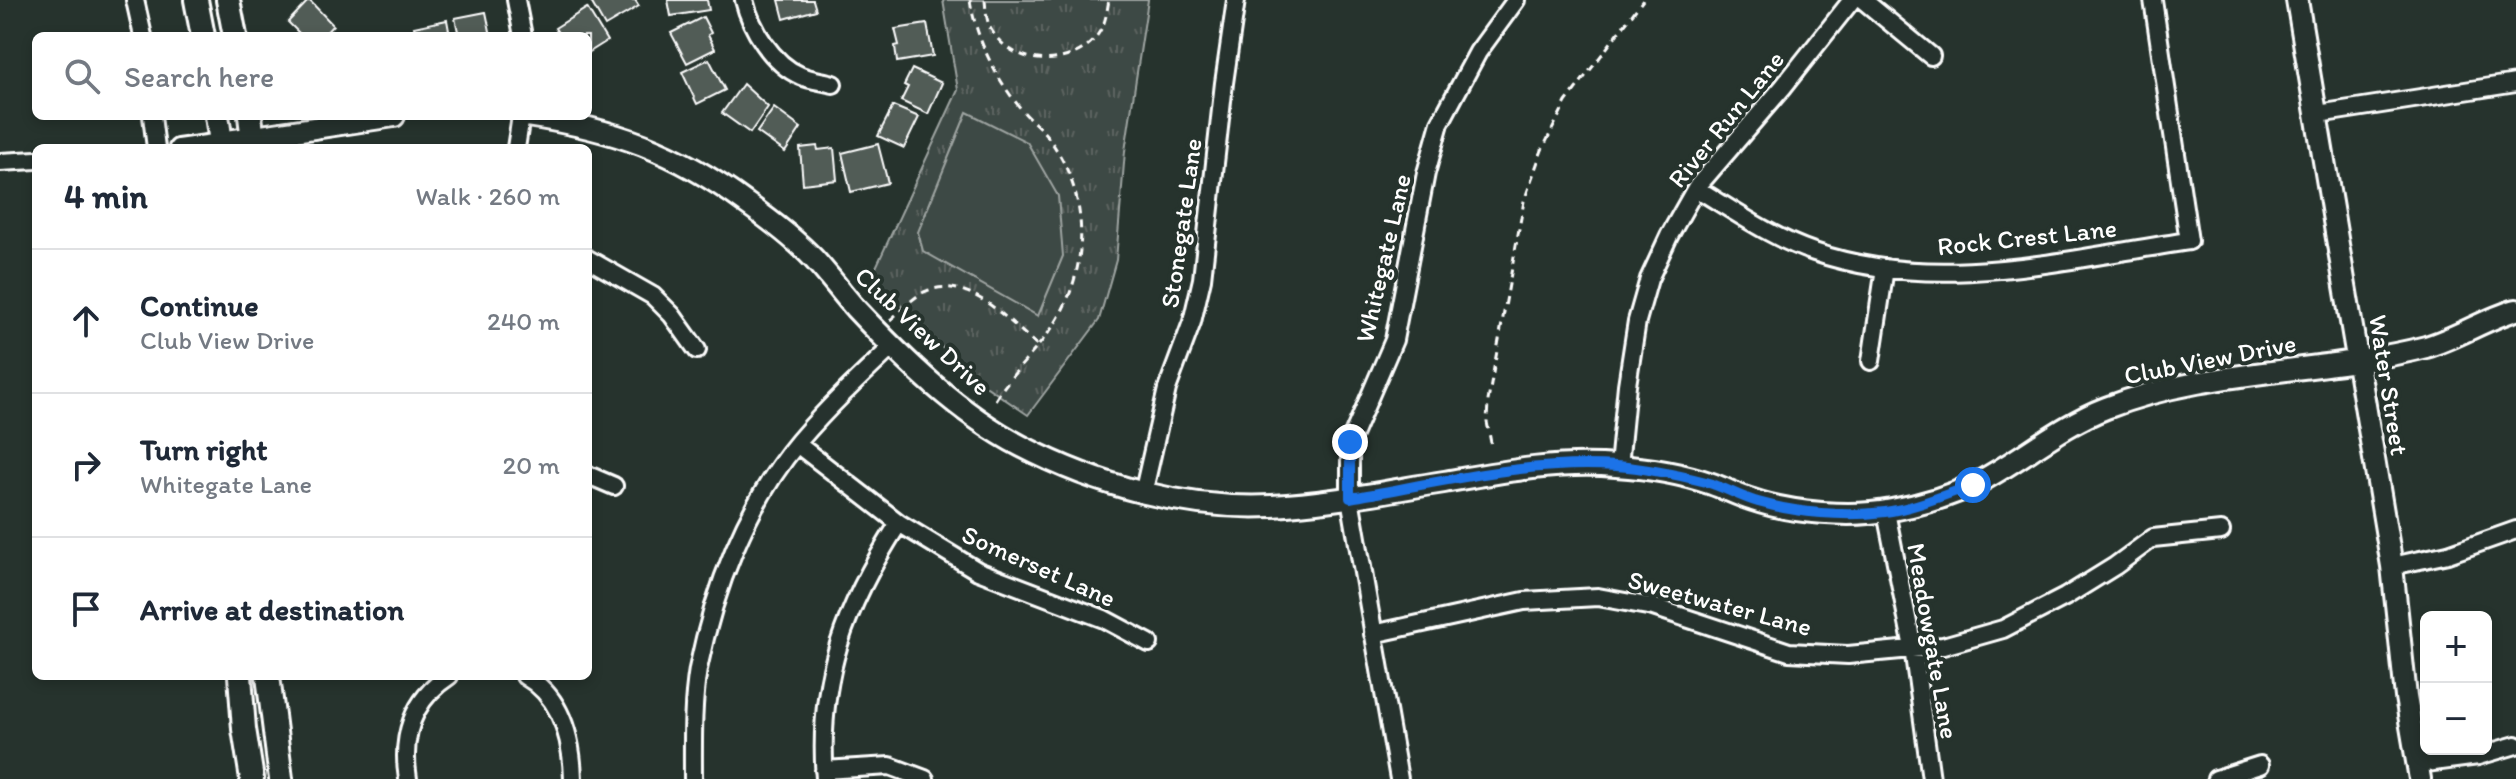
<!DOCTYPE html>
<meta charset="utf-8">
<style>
body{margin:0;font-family:Itim,sans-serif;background:#f6f6f7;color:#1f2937}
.controls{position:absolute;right:24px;bottom:24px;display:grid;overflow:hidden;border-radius:12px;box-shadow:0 4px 12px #0003}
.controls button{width:72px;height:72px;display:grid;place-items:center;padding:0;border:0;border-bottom:2px solid #e0e1e3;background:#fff;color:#1f2937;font:40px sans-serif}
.stop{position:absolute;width:24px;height:24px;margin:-18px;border:6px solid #1a73e8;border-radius:50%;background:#fff}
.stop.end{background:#1a73e8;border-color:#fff;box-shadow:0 2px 8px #0008}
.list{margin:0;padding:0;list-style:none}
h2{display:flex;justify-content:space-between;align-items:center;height:104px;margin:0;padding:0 32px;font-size:34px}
h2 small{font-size:26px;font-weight:400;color:#747a83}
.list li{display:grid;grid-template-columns:52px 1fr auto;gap:24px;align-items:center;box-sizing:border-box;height:144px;padding:0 32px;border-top:2px solid #e0e1e3}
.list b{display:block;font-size:30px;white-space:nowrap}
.list p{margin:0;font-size:26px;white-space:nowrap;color:#747a83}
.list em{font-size:26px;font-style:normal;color:#747a83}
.icon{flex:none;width:44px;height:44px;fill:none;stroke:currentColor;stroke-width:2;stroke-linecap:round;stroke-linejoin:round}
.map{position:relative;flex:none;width:2516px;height:779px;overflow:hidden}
.search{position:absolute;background:#fff;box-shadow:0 4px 12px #0003;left:32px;top:32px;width:560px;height:88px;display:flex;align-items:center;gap:20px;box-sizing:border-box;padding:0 28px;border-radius:12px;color:#747a83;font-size:30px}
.panel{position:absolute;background:#fff;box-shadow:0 4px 12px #0003;left:32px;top:144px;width:560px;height:536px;border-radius:12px}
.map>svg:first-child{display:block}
</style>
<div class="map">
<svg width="2516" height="779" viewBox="0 0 2516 779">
<defs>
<pattern id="park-tufts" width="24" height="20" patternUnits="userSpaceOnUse" patternTransform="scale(2)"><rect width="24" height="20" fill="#3e4944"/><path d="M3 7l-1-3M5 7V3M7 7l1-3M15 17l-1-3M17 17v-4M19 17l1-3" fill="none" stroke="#5b6460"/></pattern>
</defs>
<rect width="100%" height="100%" fill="#26332d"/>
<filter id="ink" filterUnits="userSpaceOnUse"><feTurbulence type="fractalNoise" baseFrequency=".0125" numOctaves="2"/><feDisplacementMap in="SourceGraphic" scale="16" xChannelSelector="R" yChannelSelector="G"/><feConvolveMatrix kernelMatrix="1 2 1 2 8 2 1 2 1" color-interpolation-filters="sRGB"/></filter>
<g filter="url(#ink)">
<!-- park -->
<path fill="url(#park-tufts)" stroke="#9ea4a2" stroke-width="2" d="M943,0h205l-23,151 -9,109 -17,60 -71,95 -60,-41 -96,-98 86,-186z"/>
<!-- garden -->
<path fill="#3e4944" stroke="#9ea4a2" stroke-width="2" d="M967,112l60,30 31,54 5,60 -25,60 -115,-65 -5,-19z"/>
<!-- building -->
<path fill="#515c57" stroke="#fff" stroke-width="2" d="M309,0l24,25 -10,11h-21l-14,-14z
M590,0h45l4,6 -34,20z
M668,0h39l2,10 -38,6z
M779,0h34l3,10 -32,9z
M587,8l20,33 -19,12v-17h-28l-5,-8z
M486,12l5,24h-32l-4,-18z
M703,17l8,16 -3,2 7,14 -28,14 -16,-30z
M447,20l3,16h-34l-2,-9z
M927,24l6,32 -36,6 -2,-16 4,-1 -4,-16z
M709,59l16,31 -28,14 -15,-32z
M912,69l30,14 -14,31 -27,-13 7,-14 -4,-2z
M743,84l25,23 -18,26 -28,-20z
M893,106l26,11 -15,31 -26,-12z
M774,108l27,20 -16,24 -28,-20z
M878,144l10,39 -37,9 -9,-39z
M817,146l1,4 16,-2 3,32 -34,4 -3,-36z"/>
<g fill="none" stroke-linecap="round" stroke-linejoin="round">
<defs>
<path id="minor" d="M135,0l8,36
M516,0l7,36
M744,0c7,28 28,64 57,76 10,4 21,5 32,8
M1863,0l68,56
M2318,114l198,-31
M152,116l4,32
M178,148l43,-6
M516,148l5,-32
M0,162l36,-2
M1696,188c38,23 76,50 118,64 122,42 253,7 375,-11l-36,-241
M588,259l65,37 19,19 25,35
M1871,361l14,-93
M797,444l102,79 79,48 126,48 45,24
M1619,466l8,-81 10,-64 12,-42 20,-43 27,-48 87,-101 69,-87
M588,475l26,11
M1143,494l24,-105 25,-67 10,-43 22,-196 12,-83
M1886,512l27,136 18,131
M2392,566l56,-12 68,-24
M1373,634l151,-33 74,-4 55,10 136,45 59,3 95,-9 60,-17 62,-32 50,-31 38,-28 68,-7
M525,676c37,21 47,64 48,103
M2418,764l60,-8 38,-11
M824,770l66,-4 35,13
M408,779c-7,-42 4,-79 41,-103
M693,779c0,-36 -1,-74 5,-110 16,-79 48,-165 101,-228 29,-34 61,-64 94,-95
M825,779c-8,-100 20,-173 74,-256
M1399,779l-49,-281v-56l44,-102 32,-167 14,-50 38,-71 38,-52
M2216,779l44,-14"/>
<path id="tertiary" d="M2297,0l95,566 14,131 14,82
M527,116c87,13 149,35 219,87 24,17 47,34 67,55 15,16 28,34 42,50 49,52 103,105 166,138 77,40 164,64 251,60 58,-3 115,-15 172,-24 57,-10 114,-21 172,-16 31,2 67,8 96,18 14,5 27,12 41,16 38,13 99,18 139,10 28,-5 58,-14 83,-26 45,-23 84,-58 131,-76 102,-40 215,-34 320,-61 31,-9 59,-28 90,-37
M221,142l173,-26"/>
<path id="secondary" d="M196,0l7,36
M228,0l7,36
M217,116l5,32
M250,116l4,32
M240,676l4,53 8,50
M268,676l13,103"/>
</defs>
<!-- minor casing -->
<use href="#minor" stroke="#fff" stroke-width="22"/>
<!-- tertiary casing -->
<use href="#tertiary" stroke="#fff" stroke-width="26"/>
<!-- secondary casing -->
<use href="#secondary" stroke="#fff" stroke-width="28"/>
<!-- path -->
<path stroke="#fff" stroke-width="3" stroke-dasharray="8 6" stroke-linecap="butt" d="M970,0c6,39 26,79 52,110 7,9 18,17 25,26 39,51 44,116 16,173 -16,34 -50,60 -69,93
M985,0c1,10 1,22 7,31 23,38 86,38 108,0 6,-9 7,-21 9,-31
M890,320c10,-8 22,-22 34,-28 44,-19 83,28 113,53
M1491,443l-4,-21 1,-21 36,-200 18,-51 24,-48 77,-102"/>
<!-- minor -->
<use href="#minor" stroke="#26332d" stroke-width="16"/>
<!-- tertiary -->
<use href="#tertiary" stroke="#26332d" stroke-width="20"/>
<!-- secondary -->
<use href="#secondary" stroke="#26332d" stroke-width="22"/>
</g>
</g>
<g fill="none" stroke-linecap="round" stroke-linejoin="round" filter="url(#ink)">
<!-- route -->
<path stroke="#1a73e8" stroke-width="10" d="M1350,442v56c87,-15 177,-38 266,-32 30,2 62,9 90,16 18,5 34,15 52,20 39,11 86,15 127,10 30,-4 59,-17 88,-27"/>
</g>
<g text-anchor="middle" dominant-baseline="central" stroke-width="8" stroke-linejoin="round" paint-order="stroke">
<!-- street labels -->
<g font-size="26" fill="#fff" stroke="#26332d">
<text transform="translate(1726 119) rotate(-51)">River Run Lane</text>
<text transform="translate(1181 223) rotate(-82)">Stonegate Lane</text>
<text transform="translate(2027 237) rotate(-6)">Rock Crest Lane</text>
<text transform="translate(1383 258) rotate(-77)">Whitegate Lane</text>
<text transform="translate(923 331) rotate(43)">Club View Drive</text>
<text transform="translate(2210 359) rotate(-11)">Club View Drive</text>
<text transform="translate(2389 385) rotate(81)">Water Street</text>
<text transform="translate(1039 566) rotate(24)">Somerset Lane</text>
<text transform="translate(1720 603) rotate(15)">Sweetwater Lane</text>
<text transform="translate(1933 641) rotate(80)">Meadowgate Lane</text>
</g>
</g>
</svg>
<div class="controls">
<button>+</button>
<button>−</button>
</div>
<div class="stop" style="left:1973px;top:485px"></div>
<div class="stop end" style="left:1350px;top:442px"></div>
<div class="search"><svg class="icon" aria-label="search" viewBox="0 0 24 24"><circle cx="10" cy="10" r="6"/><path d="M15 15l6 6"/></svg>Search here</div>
<section class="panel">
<h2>4 min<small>Walk · 260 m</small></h2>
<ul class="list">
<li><svg class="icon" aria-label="ahead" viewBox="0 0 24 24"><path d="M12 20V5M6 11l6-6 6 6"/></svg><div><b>Continue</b><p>Club View Drive</p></div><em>240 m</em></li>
<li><svg class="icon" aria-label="right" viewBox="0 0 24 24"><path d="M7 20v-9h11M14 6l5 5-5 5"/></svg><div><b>Turn right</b><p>Whitegate Lane</p></div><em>20 m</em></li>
<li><svg class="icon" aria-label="arrive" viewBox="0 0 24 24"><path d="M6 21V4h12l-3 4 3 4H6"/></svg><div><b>Arrive at destination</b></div></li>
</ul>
</section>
</div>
